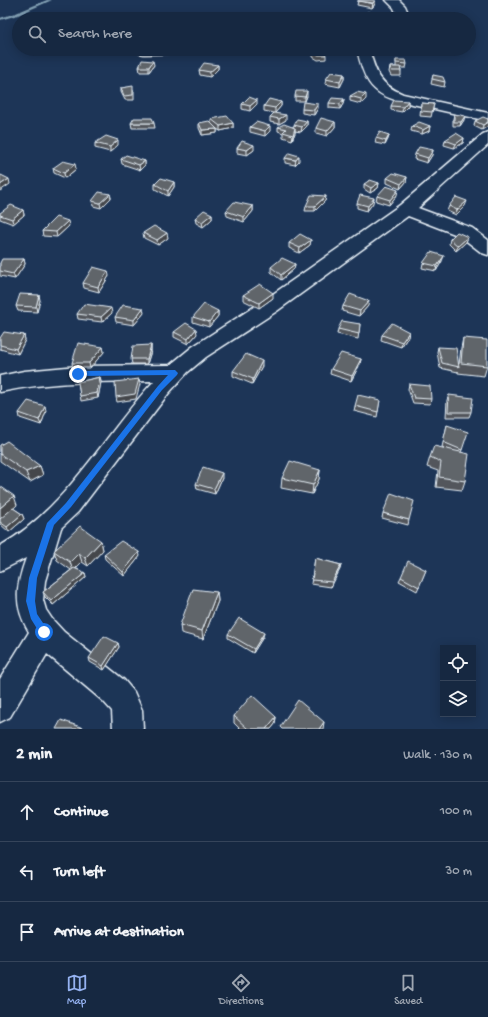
<!DOCTYPE html>
<meta charset="utf-8">
<style>
body{margin:0;font-family:"Gochi Hand",sans-serif;background:#23344c;color:#f1f3f6}
.controls{position:absolute;right:12px;bottom:12px;display:grid;overflow:hidden;border-radius:0px;box-shadow:0 2px 10px #0003}
.controls button{width:36px;height:36px;display:grid;place-items:center;padding:0;border:0;border-bottom:1px solid #35445a;background:#162841;color:#f1f3f6;font:20px sans-serif}
.stop{position:absolute;width:12px;height:12px;margin:-9px;border:3px solid #1a73e8;border-radius:50%;background:#fff}
.stop.end{background:#1a73e8;border-color:#fff;box-shadow:0 1px 4px #0008}
.list{margin:0;padding:0;list-style:none}
h2{display:flex;justify-content:space-between;align-items:center;height:52px;margin:0;padding:0 16px;font-size:17px}
h2 small{font-size:13px;font-weight:400;color:#9ea6b1}
.list li{display:grid;grid-template-columns:26px 1fr auto;gap:12px;align-items:center;box-sizing:border-box;height:60px;padding:0 16px;border-top:1px solid #35445a}
.list b{display:block;font-size:15px;white-space:nowrap}
.list em{font-size:13px;font-style:normal;color:#9ea6b1}
.icon{flex:none;width:22px;height:22px;fill:none;stroke:currentColor;stroke-width:2;stroke-linecap:round;stroke-linejoin:round}
.map{position:relative;flex:none;width:488px;height:729px;overflow:hidden}
.search{position:absolute;background:#162841;box-shadow:0 2px 10px #0003;left:12px;right:12px;top:12px;height:44px;display:flex;align-items:center;gap:10px;box-sizing:border-box;padding:0 14px;border-radius:22px;color:#9ea6b1;font-size:15px}
.sheet{height:232px;background:#162841}
nav{display:flex;justify-content:space-around;align-items:center;box-sizing:border-box;height:56px;border-top:1px solid #35445a;background:#162841;font-size:11px;color:#9ea6b1}
nav a{display:grid;justify-items:center;gap:2px}
nav .on{color:#95b2f1}
.map>svg:first-child{display:block}
</style>
<div class="map">
<svg width="488" height="729" viewBox="0 0 488 729">
<rect width="100%" height="100%" fill="#1d3557"/>
<filter id="ink" filterUnits="userSpaceOnUse"><feTurbulence type="fractalNoise" baseFrequency=".025" numOctaves="2"/><feDisplacementMap in="SourceGraphic" scale="8" xChannelSelector="R" yChannelSelector="G"/><feConvolveMatrix kernelMatrix="1 2 1 2 8 2 1 2 1" color-interpolation-filters="sRGB"/></filter>
<g filter="url(#ink)">
<g fill="none" stroke-linecap="round" stroke-linejoin="round">
<!-- stream -->
<path fill="#84a2b5" fill-rule="evenodd" d="M47,0h5l-34,15 -18,5v-2l16,-5z"/>
<defs>
<path id="minor" d="M386,0h13l6,6 3,7 -3,6h-12l3,-6 -2,-5z
M138,49h66l-1,3 -5,1 -54,1 -5,-1z
M357,49h12c7,24 10,35 34,45l85,19v8l-89,-20c-30,-7 -36,-25 -42,-52z
M488,132v13l-70,63 54,20 16,12v15l-6,-2 -22,-17 -52,-20 -131,95 -71,46 -18,15 -20,22 -90,118 -17,16 -16,53 -2,19 3,10 6,9 12,13 60,48 10,12 8,18 1,19h-30l-1,-18 -9,-10 -56,-47 -37,63 -10,5v-43l29,-47c-16,-27 -13,-46 -3,-74l-26,13v-25c67,-38 103,-110 154,-165 -52,1 -103,0 -154,11v-16l24,-5 54,-5 92,-1 22,-18 71,-46 137,-96 83,-71z"/>
</defs>
<!-- minor casing -->
<use href="#minor" stroke="#e8f1f8" stroke-width="3"/>
<!-- minor -->
<use href="#minor" fill="#1d3557" fill-rule="evenodd"/>
</g>
<!-- wall -->
<path fill="#53575c" stroke="#e8f1f8" d="M358,1l17,3 -3,4 -15,-3z
M367,12l8,5 -1,2h-8z
M338,49h12l-5,3 -7,-1z
M313,52l13,3v4l-8,1 -5,-3z
M396,60l11,4 -1,4h-6l1,3v5h-10l-2,-4 1,-5h6z
M154,65l-5,7h-9l-1,-5z
M218,65v4l-8,8 -10,-2 -1,-5z
M344,74v5l-4,8 -15,-3 1,-5z
M433,75l12,7 -1,5 -13,-3z
M121,88l13,3v9h-9l-4,-8z
M295,96h12l-2,5h-10z
M350,96l16,3 -5,5 -11,-3z
M344,99l-1,5 -3,5 -11,-1v-5z
M408,101v5l-6,6 -11,-2v-4z
M281,102v4l-6,7 11,7 -7,4 -9,-2v-5l4,-4 -10,-2v-5z
M421,103l13,1 -3,13 -11,-1z
M242,104h15l-7,7 -8,-2z
M318,108l-4,7 -12,-2v-4z
M454,114l10,6 -4,6h-7v-7z
M211,119l22,4v5l-13,3 -3,-2v4l-15,2 -3,-7v-5h12z
M488,119l-6,11 -8,-4 1,-5z
M307,121v5l-6,6 -6,-1v2l-3,7 -9,-3v-4l-5,-2v-4h15l1,-2z
M335,122v5l-8,9 -11,-3v-5z
M131,123h23l1,5h-23z
M412,126h18l-1,5 -7,3 -11,-3z
M250,127l20,4 -5,5 -15,-4z
M389,135l-1,4 -3,6 -10,-2 1,-5z
M464,138l-1,5 -9,5 -10,-3 1,-5z
M95,143l23,2 -8,7 -15,-4z
M237,148l17,2 -7,5 -10,-2z
M433,150l-1,5 -5,8 -13,-4 1,-5z
M285,158l14,3 -4,4 -10,-2z
M121,159l24,2v4l-5,5 -18,-6z
M53,168l23,1 -11,9 -11,-5z
M407,177l-1,5 -6,7 -13,-6v-5z
M174,182v5l-6,9 -13,-7v-5z
M379,183l-1,5 -8,5 -6,-4v-5z
M110,194l1,4 -10,10 -8,-2 -1,-5z
M397,195l-8,10 -13,-4 1,-5z
M326,196l-1,5 -10,10h-10l1,-5z
M357,203h16l-6,8 -10,-3z
M253,206v5l-9,11 -17,-6 -1,-5z
M449,206h16l-9,9 -9,-4z
M23,210l1,5 -11,9 -13,-5v-6z
M212,214v5l-9,8 -7,-4 -1,-5z
M69,226l-12,11 -14,-1 -1,-5z
M143,233l25,5 -10,7 -14,-7z
M468,237l-2,5 -10,9 -7,-7 1,-5z
M311,240l-1,5 -11,8 -10,-5v-5z
M24,259l1,5 -10,15 -15,-3v-13z
M442,261l-6,10 -14,-3 1,-5z
M295,264l-1,5 -13,11 -10,-8v-5z
M109,276l-10,16 -15,-4 -1,-5z
M243,295l30,3 -14,10 -16,-8z
M40,300l-3,12 -19,-1 -2,-5z
M343,306h25l-9,10 -17,-5z
M218,311v5l-9,11 -16,-5v-5z
M112,313l-10,9 -24,-3 -1,-5z
M144,313l-10,12 -18,-3 -1,-5z
M360,324l-2,15 -21,-5 1,-5z
M174,332l23,2 -9,10 -14,-7z
M409,332l-1,5 -7,10 -20,-7 1,-5z
M24,335l1,5 -7,14 -18,-5v-11z
M463,338l24,28 -3,10 -26,-3v-2v1l-18,-4 -3,-16 1,-5 21,17 2,-16z
M151,345v6l-4,13h-15l-1,-5z
M103,347l1,5 -14,16h-17l-1,-5z
M361,359l-1,5 -9,17 -21,-7 1,-5z
M262,366l-10,18 -19,-8v-5z
M100,377l1,5 -3,16 -17,3 -3,-19z
M409,384l22,15 -1,5 -17,-1 -5,-14z
M449,395l22,17 -2,5h-23l1,-17z
M380,400l-3,17 -23,-6 1,-5z
M46,411l-5,14 -21,-7 -1,-5z
M447,425l15,25 -1,2 4,29 -3,9 -26,-3 2,-16 -11,-4 3,-10 14,-9 -2,-1z
M0,445l40,21 3,9 -13,7 -30,-21z
M320,470l-1,9 -7,15 -31,-6 1,-10z
M222,478l-7,16 -18,-5 -1,-5z
M0,486l17,19 -4,3 9,6 2,5 -15,13 -9,-8z
M383,513l26,7 -1,5 -26,-7z
M101,541l2,9 -15,16 -6,-4 -7,6 10,5 1,4 -33,28 -8,-8 -2,-5 28,-22 -14,-10 -3,-9z
M104,554l36,2 -16,20 -19,-17z
M315,558l26,7 -1,4 -9,18 -20,-3z
M426,570l-9,21 -18,-10 2,-4z
M217,592l1,9 -15,38 -22,-6 -1,-8z
M228,634l35,3 -10,16 -25,-15z
M118,643l1,4 -15,23 -14,-8 -1,-4z
M234,716l42,1 -1,7 -4,5h-31l-6,-6z"/>
<!-- shaded-wall -->
<path fill="#44474b" stroke="#e8f1f8" d="M375,0v4l-3,4 1,-5z
M472,41l-1,5 -2,1v-4z
M345,49h5l-5,3z
M153,61l1,4 -5,7v-5z
M218,65v4l-8,8v-5z
M344,74v5l-4,8v-5z
M307,91v5l-2,5v-4z
M366,94v5l-5,5v-5z
M344,99l-1,5 -3,5v-5z
M257,100v4l-7,7v-5z
M408,101v5l-6,6 1,-5z
M281,102v4l-6,7v-5z
M318,104v4l-4,7v-5z
M286,115v5l-7,4v-5z
M465,116l-1,4 -4,6 1,-4z
M307,121v5l-6,6 1,-5z
M335,122v5l-8,9v-5z
M488,122v4l-6,4 1,-5z
M233,123v5l-13,3v-5z
M270,126v5l-5,5v-5z
M430,126l-1,5 -7,3 1,-4z
M295,128v5l-3,7 1,-5z
M217,129v4l-15,2v-5z
M389,135l-1,4 -3,6 1,-4z
M464,138l-1,5 -9,5 2,-4z
M118,140v5l-8,7v-5z
M254,145v5l-7,5v-5z
M433,150l-1,5 -5,8 1,-5z
M299,156v5l-4,4 1,-5z
M145,161v4l-5,5 -1,-5z
M75,164l1,5 -11,9 -1,-5z
M407,177l-1,5 -6,7 1,-5z
M9,179l1,5 -10,7v-6z
M174,182v5l-6,9v-5z
M379,183l-1,5 -8,5 1,-5z
M398,190l-1,5 -8,10 1,-5z
M110,194l1,4 -10,10 -1,-5z
M326,196l-1,5 -10,10v-5z
M374,198l-1,5 -6,8 1,-5z
M467,201l-2,5 -9,9 1,-5z
M253,206v5l-9,11v-5z
M23,210l1,5 -11,9 -1,-5z
M212,214v5l-9,8 -1,-5z
M68,221l1,5 -12,11 -1,-5z
M167,233l1,5 -10,7 -1,-5z
M468,237l-2,5 -10,9 2,-5z
M311,240l-1,5 -11,8 1,-5z
M444,256l-2,5 -6,10 1,-5z
M24,259l1,5 -10,15 -2,-5z
M295,264l-1,5 -13,11v-5z
M108,271l1,5 -10,16 -1,-5z
M273,293v5l-14,10v-5z
M39,295l1,5 -3,12 -1,-5z
M369,301l-1,5 -9,10 1,-5z
M111,308l1,5 -10,9 -1,-5z
M143,308l1,5 -10,12v-5z
M218,311v5l-9,11v-5z
M196,329l1,5 -9,10v-5z
M409,332l-1,5 -7,10 1,-5z
M24,335l1,5 -7,14 -2,-5z
M151,345v6l-4,13v-5z
M103,347l1,5 -14,16 -1,-5z
M361,359l-1,5 -9,17 1,-5z
M262,361v5l-10,18 1,-5z
M100,377l1,5 -3,16 -1,-5z
M139,379l1,5 -4,15 -19,3 -1,-5z
M45,406l1,5 -5,14 -2,-5z
M40,466l3,9 -13,7 -4,-10z
M320,470l-1,9 -7,15 1,-9z
M222,473v5l-7,16 -1,-5z
M14,496l3,9 -17,16v-13z
M22,514l2,5 -15,13 -2,-5z
M101,541l2,9 -15,16 -3,-8z
M139,552l1,4 -16,20 -1,-4z
M79,553l3,9 -9,9 -3,-9z
M341,565l-1,4 -9,18 1,-5z
M85,573l1,4 -33,28 -2,-4z
M217,592l1,9 -15,38 -1,-8z
M264,633l-1,4 -10,16 1,-4z
M118,643l1,4 -15,23 -1,-4z
M276,717l-1,7 -4,5h-5z
M324,722l-1,7h-4z"/>
<!-- building -->
<path fill="#61656b" stroke="#e8f1f8" d="M358,0h17l-2,3 -15,-2z
M367,12l9,1 -2,3 -8,-1z
M414,17l10,2h-12z
M324,51l2,4h-8l-5,-3z
M142,60l11,1 -4,6h-10z
M396,60h10l1,4 -11,-1z
M204,63l14,2 -8,7 -11,-2z
M390,67h10l1,4h-9z
M331,72l13,2 -4,8 -14,-3z
M433,75l10,2 2,5 -13,-3z
M133,86v9l-9,1 -3,-8z
M296,91h11l-2,6 -10,-1z
M357,92l9,2 -5,5 -11,-3z
M249,97l8,3 -7,6 -8,-2z
M332,98l12,1 -4,5 -11,-1z
M269,99l12,3 -6,6 -11,-2z
M394,100l14,1 -5,6 -12,-1z
M303,102l15,2 -4,6 -12,-1z
M421,103l13,1 -2,8 -11,-1z
M274,113l12,2 -7,4 -9,-2z
M454,114l11,2 -4,6h-7z
M227,116l6,7 -13,3 -9,-7z
M483,117l5,2v3l-5,3 -8,-4z
M134,118h18l2,5h-23z
M321,118l14,4 -8,9 -11,-3z
M297,119l10,2 -5,6 -8,-2z
M209,121l8,8 -15,1 -3,-7z
M256,122l14,4 -5,5 -15,-4z
M419,122l11,4 -7,4 -11,-4z
M284,124l11,4 -2,7 -10,-3 3,-3 -8,-2z
M380,132l9,3 -3,6 -10,-3z
M456,133l8,5 -8,6 -11,-4z
M106,136l12,4 -8,7 -15,-4z
M242,141l12,4 -7,5 -10,-2z
M419,147l14,3 -5,8 -13,-4z
M289,153l10,3 -3,4 -11,-2z
M126,155l19,6 -6,4 -18,-6z
M63,161l12,3 -11,9 -11,-5z
M393,173l14,4 -6,7 -14,-6z
M1,175l8,4 -9,6v-9z
M161,178l13,4 -6,9 -13,-7z
M370,180l9,3 -8,5 -7,-4z
M386,186l12,4 -8,10 -13,-4z
M99,192l11,2 -10,9 -8,-2z
M311,195l15,1 -11,10h-9z
M360,195l14,3 -6,8 -11,-3z
M456,197l11,4 -10,9 -8,-4z
M234,202l19,4 -9,11 -18,-6z
M11,205l12,5 -11,9 -12,-4v-2z
M204,210l8,4 -10,8 -7,-4z
M56,217l12,4 -12,11 -14,-1z
M154,226l13,7 -10,7 -14,-7z
M457,232l11,5 -10,9 -8,-7z
M300,234l11,6 -11,8 -11,-5z
M431,252l13,4 -7,10 -14,-3z
M282,258l13,6 -14,11 -10,-8z
M2,259h22l-11,15 -13,-3v-8z
M93,267l15,4 -10,16 -15,-4z
M260,284l13,9 -14,10 -16,-8z
M20,294l19,1 -3,12 -20,-1z
M350,294l19,7 -9,10 -17,-5z
M84,304l27,4 -10,9 -24,-3z
M204,304l14,7 -9,11 -16,-5z
M123,305l20,3 -9,12 -19,-3z
M342,321l18,3 -1,10 -21,-5z
M186,323l10,6 -8,10 -14,-7z
M392,323l17,9 -7,10 -20,-7z
M4,332l20,3 -8,14 -16,-4v-7z
M463,338l24,2v26l-26,-3z
M78,343l25,4 -14,16h-17z
M151,345l-4,14h-16l2,-13z
M438,347l18,1 3,19 -17,-4z
M341,353l20,6 -9,17 -21,-7z
M246,354l16,7 -9,18 -20,-8z
M100,377l-3,16 -17,3 -2,-14z
M139,379l-4,15 -19,3 -1,-15z
M409,384l21,2 1,13 -17,-1z
M358,395l22,5 -2,12 -23,-6z
M449,395l24,3 -2,14h-23z
M28,401l17,5 -6,14 -20,-7z
M447,425l21,7 -6,18 -19,-8z
M7,441l33,25 -14,6 -26,-18v-9z
M434,446l35,8 -4,27 -26,-4 2,-15 -11,-5z
M290,461l30,9 -7,15 -31,-7z
M203,467l19,6 -8,16 -18,-5z
M0,486l14,10 -14,12z
M391,493l23,8 -5,19 -26,-7z
M13,508l9,6 -15,13 -7,-5v-3z
M80,526l21,15 -16,17 -6,-5 -9,9 -16,-11z
M121,541l18,11 -16,20 -19,-18z
M315,558l26,7 -9,17 -20,-2z
M408,561l18,9 -7,17 -18,-10z
M74,568l11,5 -34,28 -8,-9z
M193,589l24,3 -15,39 -22,-6z
M239,618l25,15 -10,16 -26,-15z
M104,636l14,7 -15,23 -14,-8z
M252,695l24,22 -10,12h-18l-14,-13z
M298,700l26,22 -5,7h-37l-2,-2z
M61,720l25,9h-30z"/>
</g>
<!-- route -->
<path fill="#1a73e8" d="M175,370l3,3 -1,2 -15,15 -91,117 -17,18 -17,53 -2,23 2,13 12,18 -2,3 -3,1 -3,-1 -10,-16 -5,-18 3,-23 18,-55 19,-20 92,-117 10,-11 -90,1 -4,-2 4,-3z"/>
</svg>
<div class="controls">
<button><svg class="icon" aria-label="locate" viewBox="0 0 24 24"><circle cx="12" cy="12" r="6"/><path d="M12 2v4M12 18v4M2 12h4M18 12h4"/></svg></button>
<button><svg class="icon" aria-label="layers" viewBox="0 0 24 24"><path d="M12 4l9 5-9 5-9-5zM3 14l9 5 9-5"/></svg></button>
</div>
<div class="stop" style="left:44px;top:632px"></div>
<div class="stop end" style="left:78px;top:374px"></div>
<div class="search"><svg class="icon" aria-label="search" viewBox="0 0 24 24"><circle cx="10" cy="10" r="6"/><path d="M15 15l6 6"/></svg>Search here</div>
</div>
<section class="sheet">
<h2>2 min<small>Walk · 130 m</small></h2>
<ul class="list">
<li><svg class="icon" aria-label="ahead" viewBox="0 0 24 24"><path d="M12 20V5M6 11l6-6 6 6"/></svg><div><b>Continue</b></div><em>100 m</em></li>
<li><svg class="icon" aria-label="left" viewBox="0 0 24 24"><path d="M17 20v-9H6M10 6l-5 5 5 5"/></svg><div><b>Turn left</b></div><em>30 m</em></li>
<li><svg class="icon" aria-label="arrive" viewBox="0 0 24 24"><path d="M6 21V4h12l-3 4 3 4H6"/></svg><div><b>Arrive at destination</b></div></li>
</ul>
</section>
<nav>
<a class="on"><svg class="icon" aria-label="map" viewBox="0 0 24 24"><path d="M3 6l6-2 6 2 6-2v14l-6 2-6-2-6 2zM9 4v14M15 6v14"/></svg>Map</a>
<a><svg class="icon" aria-label="directions" viewBox="0 0 24 24"><path d="M12 3l9 9-9 9-9-9zM9 14v-3h6M13 9l2 2-2 2"/></svg>Directions</a>
<a><svg class="icon" aria-label="saved" viewBox="0 0 24 24"><path d="M7 4h10v16l-5-4-5 4z"/></svg>Saved</a>
</nav>
